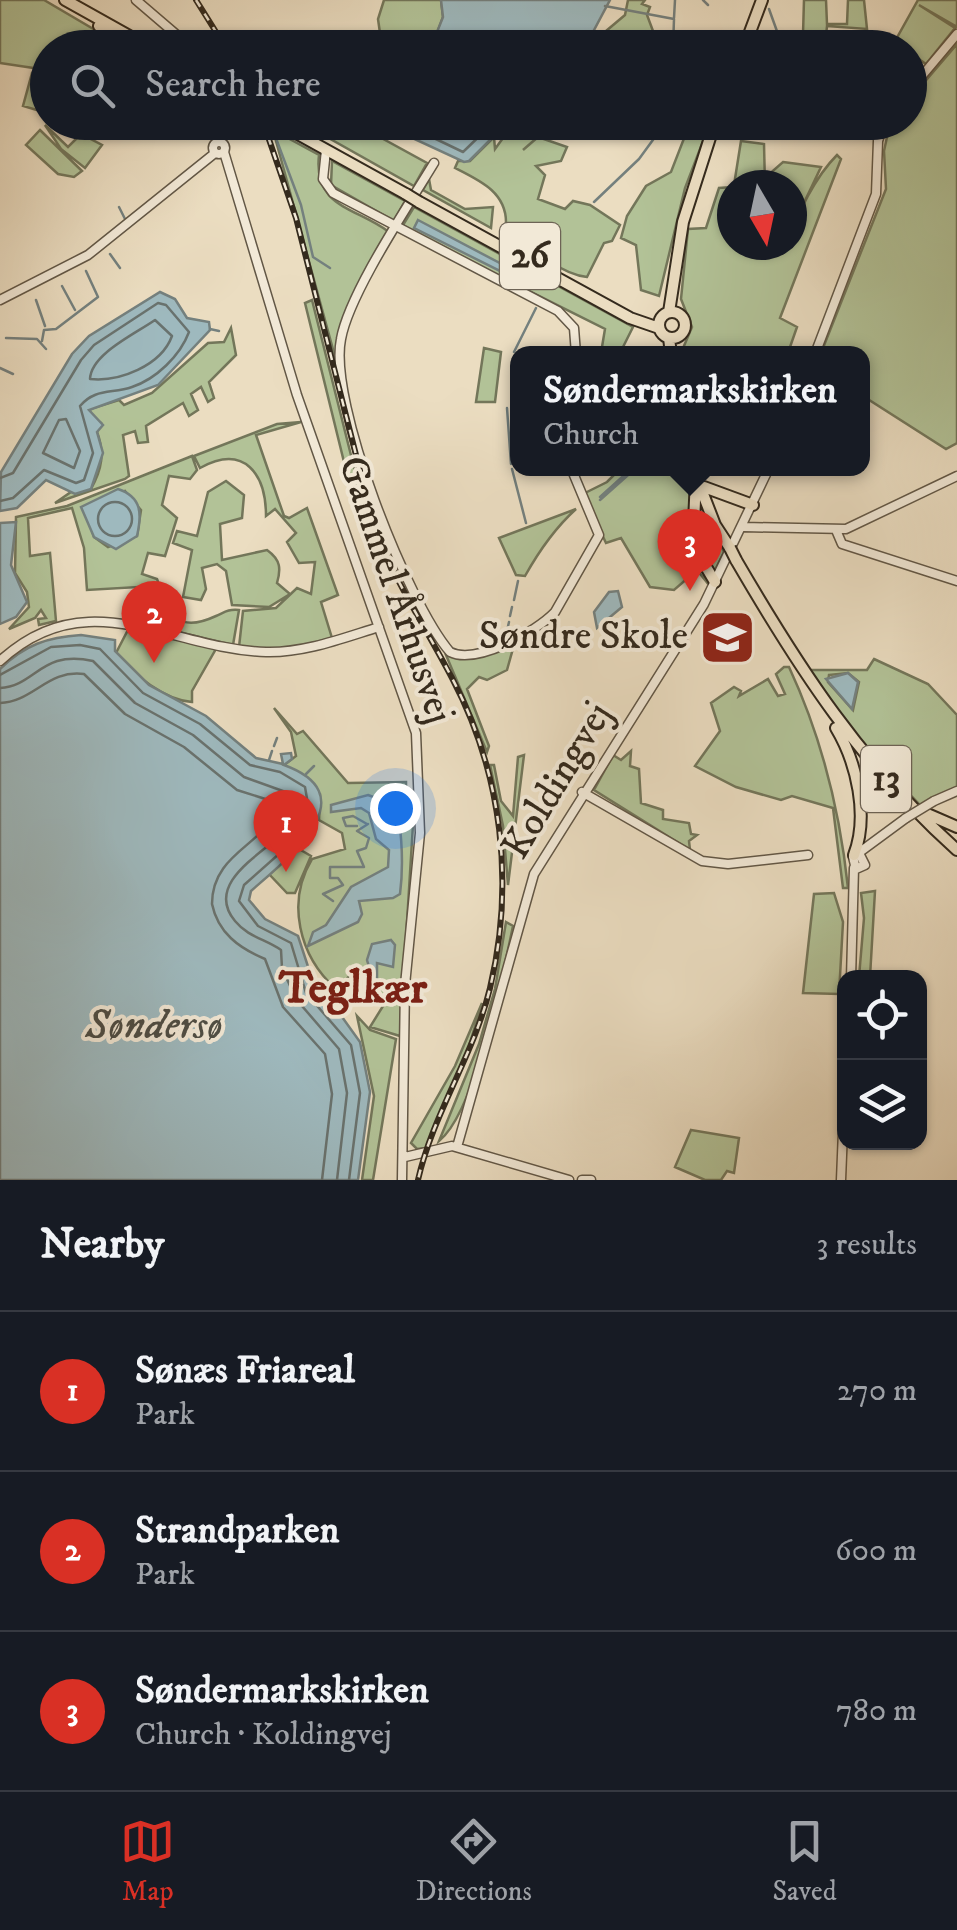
<!DOCTYPE html>
<meta charset="utf-8">
<style>
body{margin:0;font-family:"IM FELL DW Pica",serif;background:#20242c;color:#f1f3f6}
.controls{position:absolute;right:30px;bottom:30px;display:grid;overflow:hidden;border-radius:20px;box-shadow:0 2px 8px #0004}
.controls button{width:90px;height:90px;display:grid;place-items:center;padding:0;border:0;border-bottom:2px solid #363941;background:#171b24;color:#f1f3f6;font:50px sans-serif}
.compass{position:absolute;left:717px;top:170px;width:90px;height:90px;border-radius:50%;background:#171b24;box-shadow:0 2px 8px #0004;rotate:171deg}
.you{position:absolute;left:395px;top:808px;width:35px;height:35px;margin:-25px;border:8px solid #fff;border-radius:50%;background:#1a73e8;box-shadow:0 0 0 15px #1a73e833}
.badge{display:grid;place-items:center;width:65px;height:65px;border-radius:50%;background:#d93025;color:#fff;font-size:32px;font-weight:700}
.pin{position:absolute;translate:-50% -82px;filter:drop-shadow(0 2px 5px #0008)}
.pin::after{content:'';position:absolute;top:52px;width:35px;height:30px;background:inherit;clip-path:polygon(0 0,100% 0,50% 100%)}
.popup{position:absolute;left:510px;top:346px;width:360px;height:130px;box-sizing:border-box;display:grid;place-content:center;border-radius:20px;background:#171b24;filter:drop-shadow(0 2px 8px #0005);font-size:32px;white-space:nowrap;color:#9ea1a6}
.popup b{font-size:38px;color:#f1f3f6}
.popup::after{content:'';position:absolute;left:50%;top:100%;margin-left:-20px;border:20px solid transparent;border-top-color:#171b24}
.list{margin:0;padding:0;list-style:none}
h2{display:flex;justify-content:space-between;align-items:center;height:130px;margin:0;padding:0 40px;font-size:42px}
h2 small{font-size:32px;font-weight:400;color:#9ea1a6}
.list li{display:grid;grid-template-columns:65px 1fr auto;gap:30px;align-items:center;box-sizing:border-box;height:160px;padding:0 40px;border-top:2px solid #363941}
.list b{display:block;font-size:38px;white-space:nowrap}
.list p{margin:0;font-size:32px;white-space:nowrap;color:#9ea1a6}
.list em{font-size:32px;font-style:normal;color:#9ea1a6}
.icon{flex:none;width:55px;height:55px;fill:none;stroke:currentColor;stroke-width:2;stroke-linecap:round;stroke-linejoin:round}
.map{position:relative;flex:none;width:957px;height:1180px;overflow:hidden}
.search{position:absolute;background:#171b24;box-shadow:0 2px 8px #0004;left:30px;right:30px;top:30px;height:110px;display:flex;align-items:center;gap:25px;box-sizing:border-box;padding:0 35px;border-radius:55px;color:#9ea1a6;font-size:38px}
.sheet{height:610px;background:#171b24}
nav{display:flex;justify-content:space-around;align-items:center;box-sizing:border-box;height:140px;border-top:2px solid #363941;background:#171b24;font-size:28px;color:#9ea1a6}
nav a{display:grid;justify-items:center;gap:5px}
nav .on{color:#d93025}
.map>svg:first-child{display:block}
</style>
<div class="map">
<svg width="957" height="1180" viewBox="0 0 957 1180">
<rect width="100%" height="100%" fill="#ebddc1"/>
<filter id="stains"><feTurbulence type="fractalNoise" baseFrequency=".002" numOctaves="4"/><feColorMatrix values="0 0 0 0 .2 0 0 0 0 .09 0 0 0 0 .02 0 0 0 .5 -.17"/></filter>
<radialGradient id="worn" r=".72"><stop offset=".6" stop-color="#630" stop-opacity="0"/><stop offset="1" stop-color="#630" stop-opacity=".3"/></radialGradient>
<!-- green -->
<path fill="#b2c297" stroke="#73765a" stroke-width="2.5" fill-rule="evenodd" d="M0,0h44l80,47 -76,1 -1,22 -47,-7z
M384,0h57l2,17 -11,30h-50l-4,-28z
M628,0h17l-3,4 8,3 -3,8 12,32h-72l38,-32z
M804,0h22l1,24h20l1,-24h16l3,29 -40,-3 -1,10 -23,-2z
M918,0h39v27l-38,-22 36,23 -29,36 -16,-11v-5l-16,-5z
M957,44v399l-11,6 -83,-53 -1,-42 -41,-1 65,-164 -2,-38 6,-28 20,-1v-23z
M32,73l15,4v36l-24,-7z
M302,123h52l73,40 -13,23z
M514,123h40l-31,27 15,-13 29,10 -6,14 -25,5 9,9 -7,24 27,10 8,-8 17,4 30,20 -8,16 -8,2 -17,34c-30,-3 -59,-34 -81,-53 1,-31 -25,-43 -51,-56l3,-7h12l24,-24 1,12z
M690,123h20l-25,65 -26,108 -18,-6 -5,-45 -15,-7 6,-22 19,-30 25,-14z
M45,125l23,22 13,-13 21,11 -17,23 -24,-19z
M40,130l42,41 -8,6 -16,-3 -32,-29z
M273,130l46,25c-6,53 37,52 70,77l-44,83 -8,49z
M741,141l23,3 1,41h-31z
M837,155l4,4 -61,159 17,9 -7,20 15,6h-124l11,-26 -11,-28 7,-70 18,-1 13,-40 13,-1v58h24l1,9 2,-9h33c0,-28 27,-72 45,-90z
M332,161l73,40 -11,20 -63,-36z
M783,162l38,5 -29,61v-43h-25v-9z
M429,179l2,11 34,19 28,-2 -2,21 -68,-38z
M414,207l219,120 -13,26 -18,-6 3,-18 -196,-98 -6,-6z
M312,300l55,219h-9l-53,-216z
M231,328l5,27 -27,27 5,16 -6,4 -7,-15 -10,7 7,16 -9,6 -6,-13 -37,23 2,16 -10,1 -3,-12 -12,4 6,41 -4,3 -70,24 16,-11 20,-3c11,-20 14,-36 6,-57l4,-9 -11,-8v-6l29,-9 5,5 28,-12 56,-50 16,-1z
M484,348l17,4 -6,50h-19z
M301,422l-45,13 28,81 5,2 18,-10 31,87 -17,7 11,36 -48,12 -45,-3 4,-36 33,-3 21,-20 14,6 4,-32 -16,1 -12,-21 9,-9 -21,-24 -9,7c0,-41 -21,-73 -66,-48l-6,-12 83,-32z
M192,456l5,14 -7,9 -21,-3 -7,29 15,13 -12,38 -17,-3 -6,21 15,5c11,30 16,57 59,37 9,-4 12,-7 23,-6l-6,35 -76,-18 -2,-41 -68,4 -3,-42 -12,-40 -44,10 2,38 20,-3 6,68 -17,4 -1,-6 8,-1 -5,-8 -6,8 -26,11 20,-22 -2,-15 -12,-19 1,-56 51,-11zM125,491l16,19 -4,26 -29,11 -14,-10 -5,-16z
M620,469h67l5,24 -4,46 21,46 -12,-15 -23,20 -24,-3 -29,-49 -15,5 -23,-49 24,-12z
M226,481l18,14 -2,23 -22,6 2,36 45,-10c14,10 14,19 10,33l13,11 -21,13 -37,-2 -6,-34 -9,-7 -15,4 4,21 -5,11 -18,-3 9,-47 -19,-7 4,-12 20,5 11,-44z
M576,509c-21,19 -37,42 -51,67l-9,-1 -17,-37z
M698,513l7,1 19,38 -10,20 -18,-30z
M130,626l87,21 -25,44v11c-28,-2 -57,-26 -76,-49z
M516,638l-9,32 -20,10 -8,-3 -12,12 22,57 -2,6 -41,-97 27,3z
M874,659l54,25 29,31v73l-37,17 -54,-57 -60,-78h61zM829,675l19,-2 11,9 -6,28 -25,-28z
M784,667h5c33,71 51,144 59,221h-5l-10,-80 -41,-12 -11,4 -45,-13 -41,-21 25,-35 -9,-28 23,-16 7,4 -2,5 29,-17 10,17 7,-2 -9,-20z
M274,708l23,26 6,-3 45,52 58,-1v10h9l-15,244 -30,-9 18,-29 -9,-2 -13,-28 -7,-1 -23,22c-37,-33 -50,-87 -24,-130l33,-10 -3,-16 -23,-13 1,-26 -36,-29 12,-9 -5,-24z
M631,751l-1,15 9,3 2,34 22,7v9l26,4 2,11 6,1 -8,6 1,9 -96,-60 19,-35 8,5z
M524,755l-16,130 -5,-59 -13,-61h4l7,36 12,15 5,-59z
M299,849l12,7 -16,37h-8l-19,-20z
M875,891l-5,86h-11l5,-59 -3,-25z
M834,893l9,29 -4,72 -36,-1 11,-99z
M506,922l7,4c-10,48 -38,187 -74,215l40,-97 16,-55z
M482,1003l-16,53 -40,92 -9,1 -6,-6 44,-77z
M357,1016l13,14 26,9 -23,141h-11l12,-84z
M691,1130l48,8 -5,35 -7,-2 -6,9h-16l-30,-13z"/>
<!-- water -->
<path fill="#9eb9be" stroke="#74807e" stroke-width="2.5" d="M441,0h169l-25,47h-154l12,-30z
M400,123h107l-38,38 -5,1 -56,-26z
M418,220l95,50 -3,6 -96,-48z
M160,292l15,7 12,19 22,4 1,8 -52,55 -69,25 14,15 -6,7 6,21 -12,36 -16,5 -29,-14 -29,28 -17,3 1,-39 71,-118 17,-18z
M118,489c24,8 24,25 19,47l-21,13 -22,-12 -13,-30z
M16,522l-5,43 16,37 -11,15 -16,7v-101z
M618,591l4,16 -25,21 -3,-16 15,-20z
M81,635l34,5v11l34,34 57,31 50,42 27,6 -2,-10 10,-1 1,6 -8,6c85,31 3,94 -33,126l-2,9 16,19 33,17 17,52 12,8 33,46 10,50 -12,88h-358v-511c24,-24 48,-32 81,-34z
M848,673l10,9 -6,27 -26,-30z
M368,795l14,5 3,12 14,7c3,23 4,52 1,75l-7,4 -34,3 3,13 -4,8 -50,24 5,-14 13,-7 25,-38 37,-20 1,-17 -13,-11 -7,-26 -8,-5 -30,4v-7z
M391,940l4,5 -2,22 -16,-4v30l-10,-33 5,-16z"/>
<g fill="none" stroke-linecap="round" stroke-linejoin="round">
<!-- shore -->
<path stroke="#69726e" stroke-width="2.5" d="M411,122l4,7 48,23 31,-30
M155,320l17,16c-11,30 -53,46 -82,43 1,-25 45,-45 65,-59z
M66,419l14,32 -6,17 -31,-15 16,-33z
M0,478l13,-5 68,-113 13,-15 64,-42 8,2 23,27c-9,24 -33,47 -57,55 -20,7 -37,1 -52,19l13,47 -9,27 -8,3 -32,-13 -31,28 -13,3
M98 519a17 17 0 1 1 34 0a17 17 0 1 1-34 0Z
M0,675l51,-28 29,-2 20,4 43,44 57,31 50,41 30,7 25,15 5,29 -21,29 -45,40 -5,16 19,25 33,17 15,50 45,52 9,48 -11,87
M0,688c36,-2 41,-39 93,-27l42,42 58,32 51,42 50,18 4,15c-8,8 -10,19 -18,26 -22,20 -75,49 -45,85 13,16 30,18 46,29l1,18 14,31 43,50 8,44 -10,87
M0,703c33,-1 48,-34 84,-29l41,40 59,33 53,43 41,13c-7,41 -66,47 -66,101 6,29 27,44 53,55l18,48 42,47 7,40 -10,86"/>
<!-- stream -->
<path stroke="#74807e" stroke-width="2.5" d="M703,0l5,5
M605,6l69,13 -1,29
M769,9l9,25 -4,14
M674,18l1,-18
M277,141l24,64 12,52 17,11
M594,202l45,-43 27,-37
M119,207l7,14
M110,254l10,14
M62,286l13,24
M36,300l9,26
M210,329l9,2
M6,338l31,1 9,10
M42,341l2,-11 12,-1 42,-32 -12,-26
M514,352l22,-44
M0,368l13,6
M507,408l4,56
M512,469l14,54
M600,497l31,-28
M600,500l36,-32
M514,600l4,-19
M510,616l2,-9
M506,635l3,-13
M274,746l3,-8
M269,760l3,-9
M306,774l8,-8
M357,826h-11l-3,-8 10,-2 14,8
M333,901l-10,-7 20,-9 -5,-7h-8v-11h34l-7,-16 9,-3 3,-10 -12,-7 11,-7"/>
<defs>
<path id="minor" d="M136,0l56,48
M910,90l47,-56
M218,122l3,20
M213 148a6 6 0 1 1 12 0a6 6 0 1 1-12 0Z
M326,150l-3,29 10,14 225,118 16,17 2,26
M224,152l73,243 119,338 4,100 -15,152 -3,195
M434,163c-26,43 -85,131 -93,176 -13,63 66,263 109,313 26,13 86,-20 105,-40l44,-77 -28,-67
M0,300l88,-45 127,-102
M815,354l61,-160 2,-53 6,-19
M744,527l102,2 111,-53
M836,530l6,14 115,37
M0,661c87,-81 170,-12 266,-9 39,1 77,-14 113,-25
M582,792l120,69 26,3 80,-9
M934,801l23,-10
M860,855l5,10 -9,4 -3,-12 53,-39
M851,978l3,-110
M457,1147l77,-273 170,-270 65,-136
M405,1157l47,-11 117,34
M582,1180h9
M841,1180l3,-74"/>
<path id="major" d="M65,0l86,48
M99,26l33,22
M744,48l18,-48
M276,122l130,72
M419,202l211,116 29,10
M659 325a13 13 0 1 1 26 0a13 13 0 1 1-26 0Z
M669,312l14,-90 32,-100
M669,338l2,16
M693,468l22,57 15,23
M696,478l-3,67 22,37
M704,487l49,18
M736,560c64,110 125,204 221,290
M836,728c21,35 33,88 18,127
M925,813l32,14"/>
</defs>
<!-- minor casing -->
<use href="#minor" stroke="#625746" stroke-width="11"/>
<!-- major casing -->
<use href="#major" stroke="#342a1d" stroke-width="14"/>
<!-- minor -->
<use href="#minor" stroke="#f2e9d7" stroke-width="8"/>
<!-- major -->
<use href="#major" stroke="#ebddc1" stroke-width="10"/>
<defs>
<path id="rail" d="M196,0l30,48
M263,122l33,96 77,304c19,56 52,104 79,156 50,95 63,205 38,310 -16,67 -57,125 -72,192"/>
</defs>
<!-- rail casing -->
<use href="#rail" stroke="#342a1d" stroke-width="6"/>
<!-- rail -->
<use href="#rail" stroke="#f2e9d7" stroke-width="2.5" stroke-dasharray="8" stroke-linecap="butt"/>
<defs>
<path id="minor-bridge" d="M906,818l28,-17"/>
<path id="major-bridge" d="M406,194l13,8
M730,548l6,12"/>
</defs>
<!-- minor-bridge casing -->
<use href="#minor-bridge" stroke="#625746" stroke-width="11" stroke-linecap="butt"/>
<!-- major-bridge casing -->
<use href="#major-bridge" stroke="#342a1d" stroke-width="14" stroke-linecap="butt"/>
<!-- minor-bridge -->
<use href="#minor-bridge" stroke="#f2e9d7" stroke-width="8"/>
<!-- major-bridge -->
<use href="#major-bridge" stroke="#ebddc1" stroke-width="10"/>
</g>
<!-- icons -->
<defs>
<symbol id="school-square" viewBox="-11 -11 22 22"><rect x="-9" y="-9" width="18" height="18" rx="4" fill="#8f2418" stroke="#f2e9d7"/><path d="M0-5L7-2L0 1L-7-2ZM-4 1L0 2.5L4 1V4Q0 6-4 4Z" fill="#fff"/></symbol>
</defs>
<g fill-rule="evenodd">
<use href="#school-square" x="696" y="606" width="63" height="63"/>
</g>
<g text-anchor="middle" dominant-baseline="central" stroke-width="8" stroke-linejoin="round" paint-order="stroke">
<!-- shield labels -->
<g fill="#f2e9d7" stroke="#6d6355" stroke-width="2.5">
<rect x="500" y="223" width="60" height="66" rx="8"/>
<rect x="861" y="746" width="50" height="66" rx="8"/>
</g>
<g font-size="38" font-weight="bold" fill="#342a1d">
<text x="530" y="256">26</text>
<text x="886" y="779">13</text>
</g>
<!-- street labels -->
<g font-size="40" fill="#342a1d" stroke="#f2e9d7">
<text transform="translate(395 590) rotate(71)">Gammel Århusvej</text>
<text transform="translate(558 781) rotate(-59)">Koldingvej</text>
</g>
<!-- poi labels -->
<g font-size="40" fill="#342a1d" stroke="#f2e9d7" text-anchor="end">
<text x="688" y="637">Søndre Skole</text>
</g>
<!-- water labels -->
<g font-size="42" font-style="italic" fill="#4e4e45" stroke="#f2e9d7">
<text x="154" y="1026">Søndersø</text>
</g>
<!-- quarter labels -->
<g font-size="45" font-weight="bold" fill="#7a1f14" stroke="#f2e9d7">
<text x="353" y="989">Teglkær</text>
</g>
</g>
<rect width="100%" height="100%" filter="url(#stains)"/>
<rect width="100%" height="100%" fill="url(#worn)"/>
</svg>
<div class="controls">
<button><svg class="icon" aria-label="locate" viewBox="0 0 24 24"><circle cx="12" cy="12" r="6"/><path d="M12 2v4M12 18v4M2 12h4M18 12h4"/></svg></button>
<button><svg class="icon" aria-label="layers" viewBox="0 0 24 24"><path d="M12 4l9 5-9 5-9-5zM3 14l9 5 9-5"/></svg></button>
</div>
<svg class="compass" viewBox="-18 -18 36 36"><path d="M0-13l5 13h-10z" fill="#e53935"/><path d="M0 13l5-13h-10z" fill="#9ea1a6"/></svg>
<div class="you"></div>
<div class="pin badge" style="left:286px;top:872px">1</div>
<div class="pin badge" style="left:154px;top:663px">2</div>
<div class="pin badge" style="left:690px;top:591px">3</div>
<div class="popup"><b>Søndermarkskirken</b>Church</div>
<div class="search"><svg class="icon" aria-label="search" viewBox="0 0 24 24"><circle cx="10" cy="10" r="6"/><path d="M15 15l6 6"/></svg>Search here</div>
</div>
<section class="sheet">
<h2>Nearby<small>3 results</small></h2>
<ul class="list">
<li><span class="badge">1</span><div><b>Sønæs Friareal</b><p>Park</p></div><em>270 m</em></li>
<li><span class="badge">2</span><div><b>Strandparken</b><p>Park</p></div><em>600 m</em></li>
<li><span class="badge">3</span><div><b>Søndermarkskirken</b><p>Church · Koldingvej</p></div><em>780 m</em></li>
</ul>
</section>
<nav>
<a class="on"><svg class="icon" aria-label="map" viewBox="0 0 24 24"><path d="M3 6l6-2 6 2 6-2v14l-6 2-6-2-6 2zM9 4v14M15 6v14"/></svg>Map</a>
<a><svg class="icon" aria-label="directions" viewBox="0 0 24 24"><path d="M12 3l9 9-9 9-9-9zM9 14v-3h6M13 9l2 2-2 2"/></svg>Directions</a>
<a><svg class="icon" aria-label="saved" viewBox="0 0 24 24"><path d="M7 4h10v16l-5-4-5 4z"/></svg>Saved</a>
</nav>
